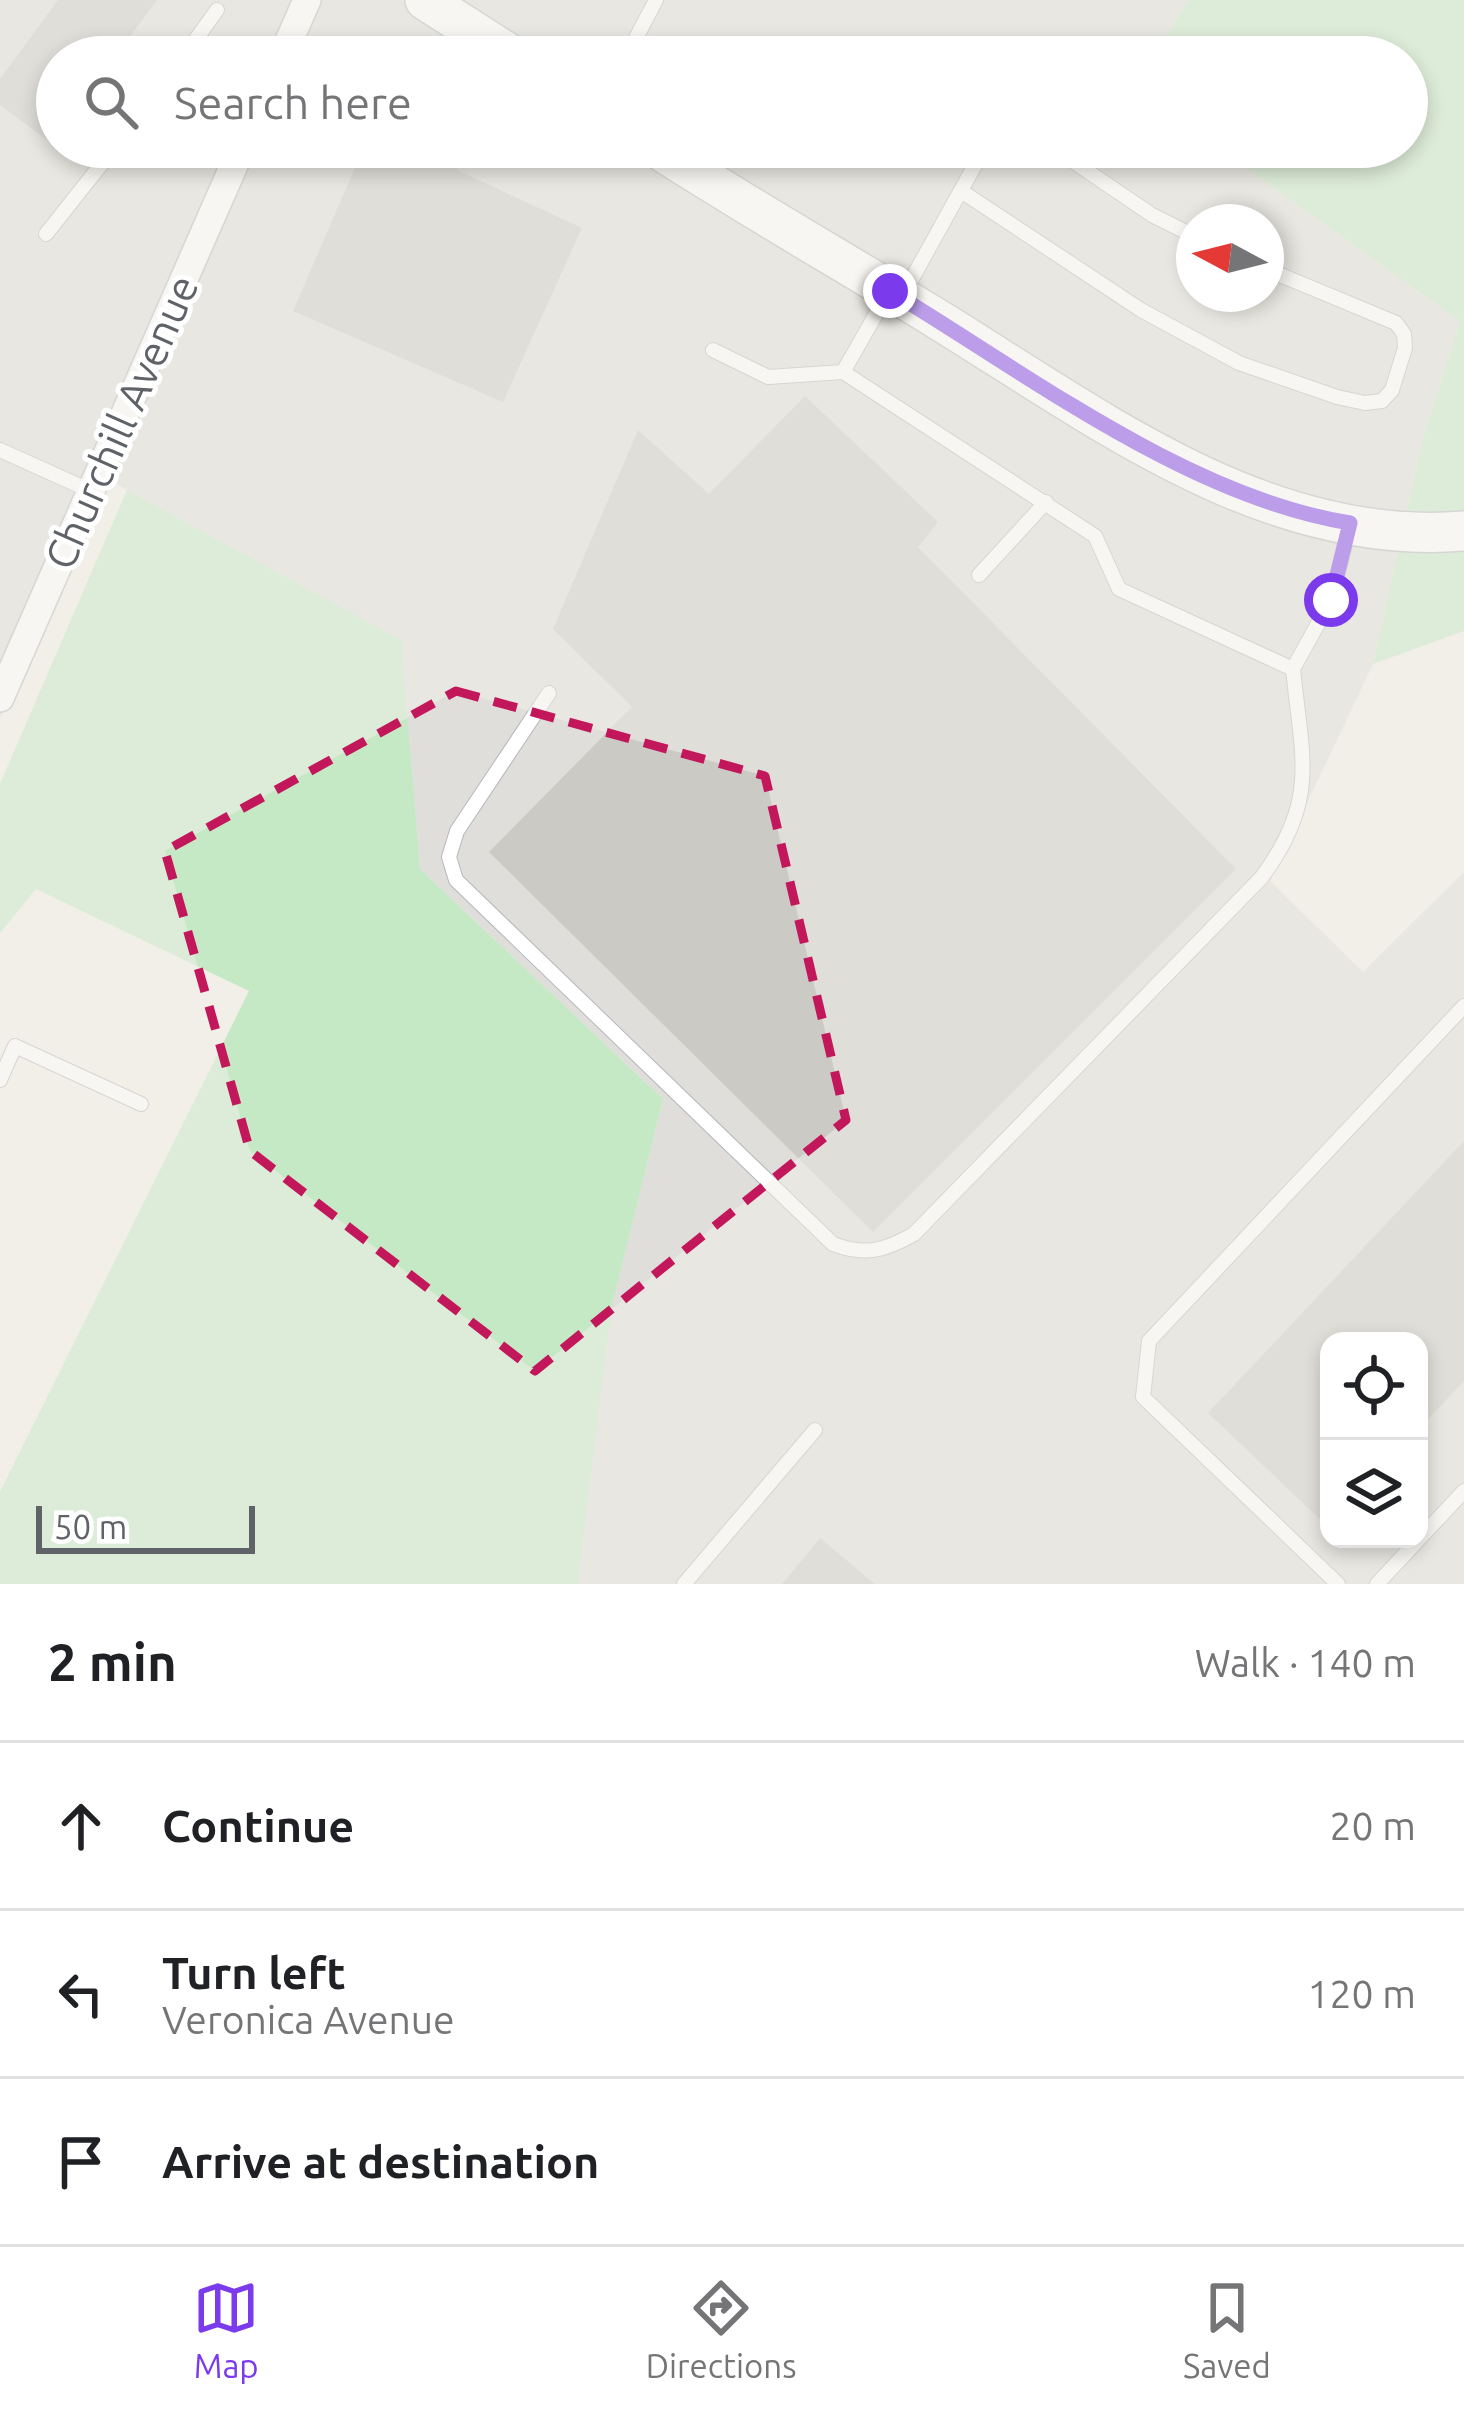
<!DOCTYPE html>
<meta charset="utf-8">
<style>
body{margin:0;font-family:Ubuntu,sans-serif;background:#f6f6f6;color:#202124}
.controls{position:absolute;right:36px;bottom:36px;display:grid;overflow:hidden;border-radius:24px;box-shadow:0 6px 18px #0003}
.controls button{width:108px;height:108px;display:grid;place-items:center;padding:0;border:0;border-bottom:3px solid #e0e0e0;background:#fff;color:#202124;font:60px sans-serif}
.compass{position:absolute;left:1176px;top:204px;width:108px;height:108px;border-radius:50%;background:#fff;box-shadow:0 6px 18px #0003;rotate:277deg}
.scale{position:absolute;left:36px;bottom:30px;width:219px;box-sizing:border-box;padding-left:12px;border:6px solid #5f6368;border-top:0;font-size:33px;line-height:42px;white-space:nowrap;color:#5f6368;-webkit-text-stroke:9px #fff;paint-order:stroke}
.stop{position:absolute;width:36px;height:36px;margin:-27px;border:9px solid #7c3aed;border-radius:50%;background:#fff}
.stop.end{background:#7c3aed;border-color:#fff;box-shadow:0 3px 12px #0008}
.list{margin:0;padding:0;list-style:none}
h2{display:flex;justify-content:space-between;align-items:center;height:156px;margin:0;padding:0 48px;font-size:51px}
h2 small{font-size:39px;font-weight:400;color:#757577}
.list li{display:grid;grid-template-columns:78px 1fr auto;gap:36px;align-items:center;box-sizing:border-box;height:168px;padding:0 48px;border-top:3px solid #e0e0e0}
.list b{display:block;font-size:45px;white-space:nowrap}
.list p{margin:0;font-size:39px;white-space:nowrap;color:#757577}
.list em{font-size:39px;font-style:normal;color:#757577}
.icon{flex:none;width:66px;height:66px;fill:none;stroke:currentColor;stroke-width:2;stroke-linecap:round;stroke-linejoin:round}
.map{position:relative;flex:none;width:1464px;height:1584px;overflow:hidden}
.search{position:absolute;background:#fff;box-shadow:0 6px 18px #0003;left:36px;right:36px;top:36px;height:132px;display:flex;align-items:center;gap:30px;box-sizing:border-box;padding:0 42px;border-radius:66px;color:#757577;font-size:45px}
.sheet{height:660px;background:#fff}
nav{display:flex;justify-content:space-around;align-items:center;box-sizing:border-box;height:168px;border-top:3px solid #e0e0e0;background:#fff;font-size:33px;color:#757577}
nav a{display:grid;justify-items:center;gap:6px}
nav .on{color:#7c3aed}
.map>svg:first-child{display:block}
</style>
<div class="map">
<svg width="1464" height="1584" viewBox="0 0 1464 1584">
<rect width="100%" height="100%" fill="#f1efe8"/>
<!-- industrial -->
<path fill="#e0deda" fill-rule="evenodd" d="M0,0h1189l-37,57h-1095v90h1160l243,174 -37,117 -50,226 -103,217 93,91 101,-100v712h-886l34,-280 51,-205 -243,-230 -20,-229 -300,-165 -49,134 -51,109zM1194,222h72v72h-72zM1329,1341h90v198h-90z"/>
<!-- green -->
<path fill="#c5e8c5" d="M1189,0h275v631l-91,33 50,-226 37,-117 -243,-174h190v-90h-255z
M127,490l274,150 19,229 243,230 -51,206 -34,279h-578v-92l249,-501 -213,-102 -36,44v-149z"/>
<!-- building -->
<path fill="#cccac5" d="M58,0h99l-42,57h-58v78l-6,8 -51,-38v-26z
M364,147h100l-7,23 125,58 -79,174 -210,-91z
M805,396l133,126 -20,25 318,322 -363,363 -384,-380 143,-145 -79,-78 85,-199 71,64z
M1464,1141v240l-45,48v-88h-90l-2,185 -119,-113z
M820,1538l55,46h-93z"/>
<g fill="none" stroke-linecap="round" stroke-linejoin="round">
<defs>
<path id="lane" d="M183,57l34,-47
M626,57l30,-57
M1052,147l100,68 42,21
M961,191l180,119 98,53 98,34 28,6 17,-2 10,-11 13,-42 -1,-14 -8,-11 -130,-54
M46,234l69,-87
M904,293l81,-146
M713,350l55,27 75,-5 252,164 24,53 174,80 38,-69 18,-72
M843,372l44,-77
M0,450l91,41
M979,575l67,-73
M549,693l-92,138 -8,26 7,23 377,364c32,12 51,7 81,-10l348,-357c57,-78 40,-118 31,-208
M0,1080l15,-34 126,58
M1419,1539l45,-48
M684,1584l131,-154
M1338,1584l-195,-187 6,-56 315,-335
M1377,1584l42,-45"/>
<path id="street" d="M282,57l25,-57
M0,698l242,-551"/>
<path id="secondary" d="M425,0l89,57
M655,147c91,59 186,113 279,170 160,98 331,231 530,214"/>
</defs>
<!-- lane casing -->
<use href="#lane" stroke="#b5b8bc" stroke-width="16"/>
<!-- street casing -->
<use href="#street" stroke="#b5b8bc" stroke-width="30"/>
<!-- secondary casing -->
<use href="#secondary" stroke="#b6babf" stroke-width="42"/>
<!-- lane -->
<use href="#lane" stroke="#fff" stroke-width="14"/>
<!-- street -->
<use href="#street" stroke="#fff" stroke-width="27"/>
<!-- secondary -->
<use href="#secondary" stroke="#fff" stroke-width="39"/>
</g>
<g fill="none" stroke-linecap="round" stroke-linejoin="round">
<!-- route -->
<path stroke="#7c3aed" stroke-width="15" d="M890,291c139,84 299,206 460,232l-19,77"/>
</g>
<!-- marked area -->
<path d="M0 0H1464V1584H0ZM456,691l309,85 81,344 -311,251 -285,-220 -85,-300z" fill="#f1efe8" fill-opacity=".55" fill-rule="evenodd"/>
<path fill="none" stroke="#c2185b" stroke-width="9" stroke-dasharray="24 15" stroke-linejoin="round" d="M456,691l309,85 81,344 -311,251 -285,-220 -85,-300z"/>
<g text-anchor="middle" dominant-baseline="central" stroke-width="10" stroke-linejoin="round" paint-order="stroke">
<!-- street labels -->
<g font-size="42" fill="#5f6368" stroke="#fff">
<text transform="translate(121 422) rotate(-66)">Churchill Avenue</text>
</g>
</g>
</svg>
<div class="controls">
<button><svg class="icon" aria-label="locate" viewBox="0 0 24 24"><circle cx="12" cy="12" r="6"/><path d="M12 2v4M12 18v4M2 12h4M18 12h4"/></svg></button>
<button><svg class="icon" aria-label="layers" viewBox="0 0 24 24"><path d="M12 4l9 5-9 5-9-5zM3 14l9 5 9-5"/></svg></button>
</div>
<svg class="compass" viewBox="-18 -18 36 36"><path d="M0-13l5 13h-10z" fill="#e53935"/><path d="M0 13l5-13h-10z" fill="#757577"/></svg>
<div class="scale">50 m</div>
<div class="stop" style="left:1331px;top:600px"></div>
<div class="stop end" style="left:890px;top:291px"></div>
<div class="search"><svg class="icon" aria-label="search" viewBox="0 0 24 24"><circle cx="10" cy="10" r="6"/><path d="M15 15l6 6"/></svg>Search here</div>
</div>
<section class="sheet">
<h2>2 min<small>Walk · 140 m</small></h2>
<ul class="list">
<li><svg class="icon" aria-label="ahead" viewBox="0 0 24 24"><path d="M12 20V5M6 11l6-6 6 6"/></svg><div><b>Continue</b></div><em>20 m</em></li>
<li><svg class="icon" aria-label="left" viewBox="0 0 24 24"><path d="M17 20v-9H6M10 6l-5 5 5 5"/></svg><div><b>Turn left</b><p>Veronica Avenue</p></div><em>120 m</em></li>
<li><svg class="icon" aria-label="arrive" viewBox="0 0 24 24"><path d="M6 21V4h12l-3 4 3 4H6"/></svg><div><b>Arrive at destination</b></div></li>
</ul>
</section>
<nav>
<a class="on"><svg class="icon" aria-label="map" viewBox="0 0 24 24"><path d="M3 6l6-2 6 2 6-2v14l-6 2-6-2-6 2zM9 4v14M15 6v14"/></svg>Map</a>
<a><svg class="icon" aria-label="directions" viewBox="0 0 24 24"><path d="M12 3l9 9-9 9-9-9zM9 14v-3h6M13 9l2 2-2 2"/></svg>Directions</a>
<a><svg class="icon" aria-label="saved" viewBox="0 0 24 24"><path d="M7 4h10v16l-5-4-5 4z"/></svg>Saved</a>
</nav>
